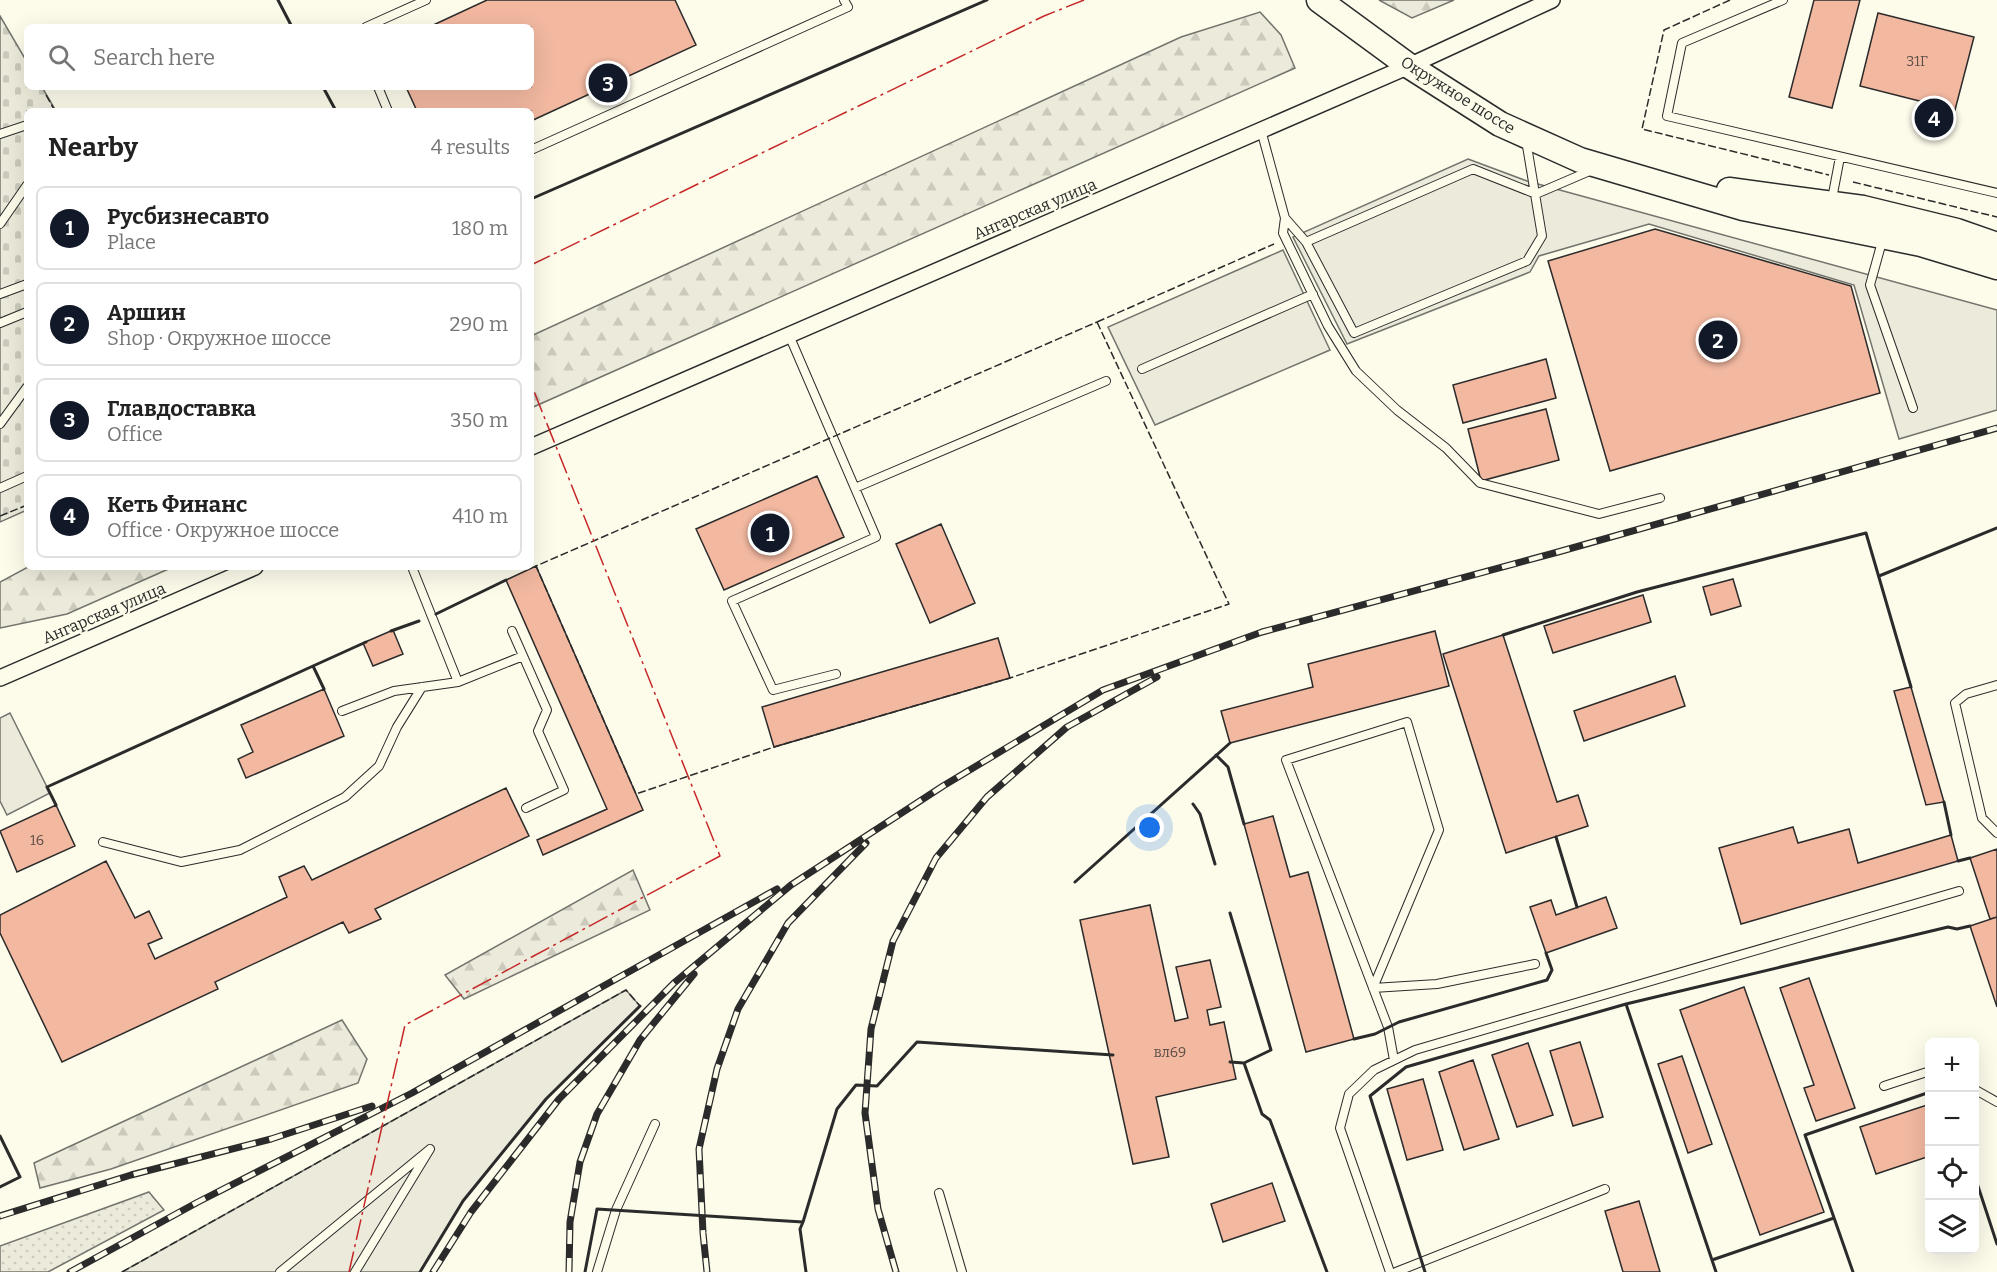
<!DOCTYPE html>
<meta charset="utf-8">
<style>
body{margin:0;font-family:Bitter,serif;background:#f2f2f2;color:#222}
.controls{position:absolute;right:18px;bottom:18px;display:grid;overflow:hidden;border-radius:9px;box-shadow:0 6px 24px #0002}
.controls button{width:54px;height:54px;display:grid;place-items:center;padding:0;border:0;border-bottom:2px solid #e0e0e0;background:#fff;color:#222;font:30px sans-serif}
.you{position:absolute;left:1150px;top:828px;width:21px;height:21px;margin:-15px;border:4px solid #fff;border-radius:50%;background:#1a73e8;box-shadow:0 0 0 9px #1a73e833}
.badge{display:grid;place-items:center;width:39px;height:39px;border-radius:50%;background:#111827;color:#fff;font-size:20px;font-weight:700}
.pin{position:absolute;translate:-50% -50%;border:3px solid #fff;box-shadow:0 2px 6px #0006}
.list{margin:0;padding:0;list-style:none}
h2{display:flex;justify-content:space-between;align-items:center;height:78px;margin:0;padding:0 24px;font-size:26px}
h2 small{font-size:20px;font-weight:400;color:#767676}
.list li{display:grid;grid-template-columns:39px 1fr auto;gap:18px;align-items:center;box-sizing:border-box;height:84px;margin:0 12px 12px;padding:0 12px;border:2px solid #e0e0e0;border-radius:9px}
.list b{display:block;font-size:22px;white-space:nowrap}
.list p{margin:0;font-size:20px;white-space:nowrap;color:#767676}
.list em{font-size:20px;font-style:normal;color:#767676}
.icon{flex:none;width:33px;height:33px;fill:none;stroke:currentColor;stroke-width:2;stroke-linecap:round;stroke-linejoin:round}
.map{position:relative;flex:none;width:1997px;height:1272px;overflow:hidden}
.search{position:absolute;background:#fff;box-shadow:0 6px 24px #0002;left:24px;top:24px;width:510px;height:66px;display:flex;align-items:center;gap:15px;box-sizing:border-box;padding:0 21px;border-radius:9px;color:#767676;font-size:22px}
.panel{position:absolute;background:#fff;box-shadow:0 6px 24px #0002;left:24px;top:108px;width:510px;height:462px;border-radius:9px}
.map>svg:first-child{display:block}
</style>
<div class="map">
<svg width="1997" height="1272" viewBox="0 0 1997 1272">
<defs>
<pattern id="grass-dots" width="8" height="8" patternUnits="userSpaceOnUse" patternTransform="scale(1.5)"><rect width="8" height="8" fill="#ecebdb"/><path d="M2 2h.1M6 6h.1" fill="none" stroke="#cbcabc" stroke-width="1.8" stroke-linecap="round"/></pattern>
<pattern id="forest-firs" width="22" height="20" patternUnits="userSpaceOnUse" patternTransform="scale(1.5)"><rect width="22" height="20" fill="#ecebdb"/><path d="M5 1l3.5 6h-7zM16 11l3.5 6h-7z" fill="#cbcabc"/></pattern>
<pattern id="cemetery-stones" width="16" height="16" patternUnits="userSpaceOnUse" patternTransform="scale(1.5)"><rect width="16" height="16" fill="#ecebdb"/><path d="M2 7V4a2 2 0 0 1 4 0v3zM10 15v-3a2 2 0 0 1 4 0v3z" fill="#cbcabc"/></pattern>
</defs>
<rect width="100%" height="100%" fill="#fdfbea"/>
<!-- grass -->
<path fill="url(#grass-dots)" stroke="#74746e" stroke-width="1.5" d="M149,1192l15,18 -116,62h-48v-26z"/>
<!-- forest -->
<path fill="url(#forest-firs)" stroke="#74746e" stroke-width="1.5" d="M1379,0h75l-42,18z
M1260,12l21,23 14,33 -764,340v-72l650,-299z
M28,567h145l-106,47 -67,14v-46z
M633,870l17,40 -186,89 -19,-24z
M342,1020l25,39 -9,24 -247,86 -71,19 -6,-25z"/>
<!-- cemetery -->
<path fill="url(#cemetery-stones)" stroke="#74746e" stroke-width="1.5" d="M0,16l27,46v25h15l14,24h-29v399l-27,12z"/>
<!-- parking -->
<path fill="#eceadb" stroke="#74746e" stroke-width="1.5" d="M1468,159l59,22 470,129v100l-98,29 -45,-154 -205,-61 -110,32 -9,16 -183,72 -54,-107z
M1283,250l47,100 -175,75 -47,-98z
M10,713l40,80 -43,22 -7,-14v-83z
M626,990l14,16 -94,93 -83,102 -43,71h-298z"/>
<!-- building -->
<path fill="#f2b8a0" stroke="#2b2b2b" stroke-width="1.5" d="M487,0h188l21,45 -165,76v-10h-114l-11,-24h125v-60h-102z
M1814,0h46l-28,108 -43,-11z
M1878,13l96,24 -19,73 -95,-24z
M1655,229l196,57 29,107 -270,78 -62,-210z
M1546,359l10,39 -93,25 -10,-38z
M1546,409l13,51 -78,21 -13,-52z
M817,476l27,61 -120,53 -28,-61z
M941,524l34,79 -45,20 -34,-79z
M536,566l107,244 -100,45 -6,-15 70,-31 -101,-229z
M1733,579l8,27 -30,9 -8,-28z
M1643,595l8,27 -98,31 -9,-27z
M393,630l10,24 -30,12 -10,-23z
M1435,631l14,55 -219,57 -9,-32 92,-24 -5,-23z
M1503,635l54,167 21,-7 10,31 -82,27 -63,-199z
M998,638l12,40 -236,69 -12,-40z
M1675,676l10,30 -101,35 -10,-30z
M1911,687l33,115 -18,3 -32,-114z
M324,689l20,47 -98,42 -8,-19 15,-7 -12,-27z
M506,788l23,48 -154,73 6,10 -32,14 -6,-11 -128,60 3,7 -156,73 -62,-129v-18l106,-54 29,57 14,-7 13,27 -14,6 7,15 132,-62 -8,-20 25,-11 8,14z
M56,805l19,41 -58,26 -17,-41z
M1273,816l17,61 18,-5 46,167 -48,13 -62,-228z
M1793,827l5,16 51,-14 9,34 93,-28 7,26 -217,63 -22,-76z
M1997,849v68l-7,2 -20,-61z
M1606,897l11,31 -71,25 -16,-46 21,-7 5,15z
M1150,905l25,116 13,-3 -12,-51 34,-7 11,47 -14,3 3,15 14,-3 12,57 -80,18 13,60 -36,7 -53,-244z
M1997,917v90l-27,-81z
M1809,978l46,130 -39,13 -12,-33 10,-3 -34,-97z
M1744,987l80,225 -64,23 -80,-225z
M1580,1042l23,75 -30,9 -23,-75z
M1528,1043l25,72 -36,12 -25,-72z
M1682,1056l30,88 -24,9 -30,-89z
M1473,1060l26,79 -35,11 -25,-78z
M1423,1079l20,71 -36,10 -20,-71z
M1930,1104v52l-54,18 -16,-47z
M1272,1183l13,38 -62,21 -12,-38z
M1639,1201l21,71h-37l-18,-61z"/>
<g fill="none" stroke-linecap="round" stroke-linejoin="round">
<defs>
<path id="service" d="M1783,0l-101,43 -15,73 330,77
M366,27l60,-27
M378,87l10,24
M1261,130l24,88 21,24 48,91 173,-72 15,-25 -16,-96
M0,134l27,-9
M531,150l317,-143 -4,-7
M1832,199l8,-42
M1285,218l-2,15 45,93 28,45 41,39 49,38 34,35 119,31 61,-16
M0,224l27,-39
M1883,238l-13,47 43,123
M1306,242l167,-73 63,25 56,-24
M0,294l27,-10
M0,323l27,-11
M789,335l87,202 -144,64 41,89 63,-16
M1142,369l171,-75
M0,424l27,-37
M0,488l27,-12
M855,488l251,-107
M412,567l46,115 65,-26
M512,631l35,79 -9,21 26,59 -38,18
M1997,685l-31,9 -11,9 27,115 15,15
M342,711l52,-20 64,-9
M103,842l78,20 59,-12 105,-53 34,-31 18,-39 25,-40
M1394,1060l-6,-33 -102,-267 121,-38 32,108 -66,158 64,-4 98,-20
M1884,1086l46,-15
M1974,1089l23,13
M939,1193l23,79
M280,1272l150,-123 -75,123
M597,1272l19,-62 39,-86
M1390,1272l-50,-144 9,-34 25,-24 41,-20 544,-159
M1396,1272l209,-83"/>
<path id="minor" d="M531,447l878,-381 143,-66
M0,678l255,-111"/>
<path id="primary" d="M1319,0l90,66 91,58 80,36 163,48 178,36 76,23
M1729,190l134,18 94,23 40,14"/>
</defs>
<!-- service casing -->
<use href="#service" stroke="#2b2b2b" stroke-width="10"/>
<!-- minor casing -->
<use href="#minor" stroke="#2b2b2b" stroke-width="18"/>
<!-- primary casing -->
<use href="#primary" stroke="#2b2b2b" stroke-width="27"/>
<!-- service -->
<use href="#service" stroke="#fdfbea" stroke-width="8"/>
<!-- minor -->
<use href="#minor" stroke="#fdfbea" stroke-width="15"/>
<!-- primary -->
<use href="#primary" stroke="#fdfbea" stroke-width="24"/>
<defs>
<path id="rail" d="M0,1216l131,-41 140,-36 101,-33
M70,1272l128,-70 214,-109 365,-204
M433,1272l38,-60 88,-113 115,-116 117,-98 152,-99 160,-96 159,-58 296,-80 439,-124
M569,1272l1,-50 10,-60 17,-48 43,-74 54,-66
M707,1272l-4,-39 -4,-84 18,-80 21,-60 50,-86 78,-80
M896,1272l-18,-63 -13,-96 6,-84 22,-88 43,-83 51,-61 80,-70 90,-50"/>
</defs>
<!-- rail casing -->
<use href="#rail" stroke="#2b2b2b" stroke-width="7"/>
<!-- rail -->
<use href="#rail" stroke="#fdfbea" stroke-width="4.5" stroke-dasharray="14" stroke-linecap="butt"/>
<!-- fence -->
<path stroke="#2b2b2b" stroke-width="1.5" stroke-dasharray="8 3" stroke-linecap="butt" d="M1730,0l-66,30 -22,99 187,46
M46,95l9,16
M1853,182l144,35
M1097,322l132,282 -219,74 -236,69 -138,47 -100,-228z
M1097,322l177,-78
M0,516l27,-11
M122,1272l504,-282 14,16"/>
<!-- wall -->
<path stroke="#2b2b2b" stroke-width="3" d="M278,0l14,27
M323,87l13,24
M531,199l456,-199
M1879,576l118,-48
M436,614l70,-34
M391,631l28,-10
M1503,635l134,-43 229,-59 45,154
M313,666l53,-24
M1216,755l12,12 16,57
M1944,802l7,33
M1193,804l7,10 15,50
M56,805l-9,-18 266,-121 11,23
M1556,837l21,70
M1958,861l12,-3
M1075,882l155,-139
M1230,913l41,137 -27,13
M1626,1004l322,-77 9,2 13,-3
M1354,1039l21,-5 24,-12 148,-42 5,-10 -6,-17
M1230,1062l14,1 18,51 8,6 57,152
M0,1136l20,41 -20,10
M1974,1174l23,70
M803,1222l34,-113 19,-24 21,1 40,-44 196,13
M1712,1260l122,-42
M420,1272l43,-71 83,-102 94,-93
M585,1272l12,-63 206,13 -3,7 6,43
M1425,1272l-55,-176 36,-29 220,-63 90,268
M1853,1272l-48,-137 125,-43"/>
<!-- power -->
<path stroke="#c62828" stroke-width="1.5" stroke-dasharray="21 4.5 3 4.5" stroke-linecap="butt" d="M531,265l513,-249 40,-16
M349,1272l56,-247 315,-169 -189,-472"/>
</g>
<g text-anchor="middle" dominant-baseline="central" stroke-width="4.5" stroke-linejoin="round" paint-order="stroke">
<!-- number labels -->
<g font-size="14" fill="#5d4e48">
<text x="1917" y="61">31Г</text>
<text x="37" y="840">16</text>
<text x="1170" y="1052">вл69</text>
</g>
<!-- street labels -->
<g font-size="16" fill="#2b2b2b" stroke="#fdfbea">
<text transform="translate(1458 95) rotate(32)">Окружное шоссе</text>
<text transform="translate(1035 209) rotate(-23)">Ангарская улица</text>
<text transform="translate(104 613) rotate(-23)">Ангарская улица</text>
</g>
</g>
</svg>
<div class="controls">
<button>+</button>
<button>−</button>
<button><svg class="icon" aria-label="locate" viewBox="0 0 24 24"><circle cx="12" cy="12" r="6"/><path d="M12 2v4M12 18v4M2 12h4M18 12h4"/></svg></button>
<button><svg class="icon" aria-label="layers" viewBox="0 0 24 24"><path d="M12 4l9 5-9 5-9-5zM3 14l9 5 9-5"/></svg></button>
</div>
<div class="you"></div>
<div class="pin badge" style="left:770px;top:533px">1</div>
<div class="pin badge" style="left:1718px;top:340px">2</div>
<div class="pin badge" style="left:608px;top:83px">3</div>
<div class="pin badge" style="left:1934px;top:118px">4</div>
<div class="search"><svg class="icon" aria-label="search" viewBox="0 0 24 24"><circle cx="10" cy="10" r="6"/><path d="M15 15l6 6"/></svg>Search here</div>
<section class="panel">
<h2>Nearby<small>4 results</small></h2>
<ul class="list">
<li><span class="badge">1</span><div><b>Русбизнесавто</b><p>Place</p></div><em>180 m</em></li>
<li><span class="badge">2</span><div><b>Аршин</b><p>Shop · Окружное шоссе</p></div><em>290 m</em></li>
<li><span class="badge">3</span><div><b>Главдоставка</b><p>Office</p></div><em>350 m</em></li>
<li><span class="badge">4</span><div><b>Кеть Финанс</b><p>Office · Окружное шоссе</p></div><em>410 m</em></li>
</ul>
</section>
</div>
